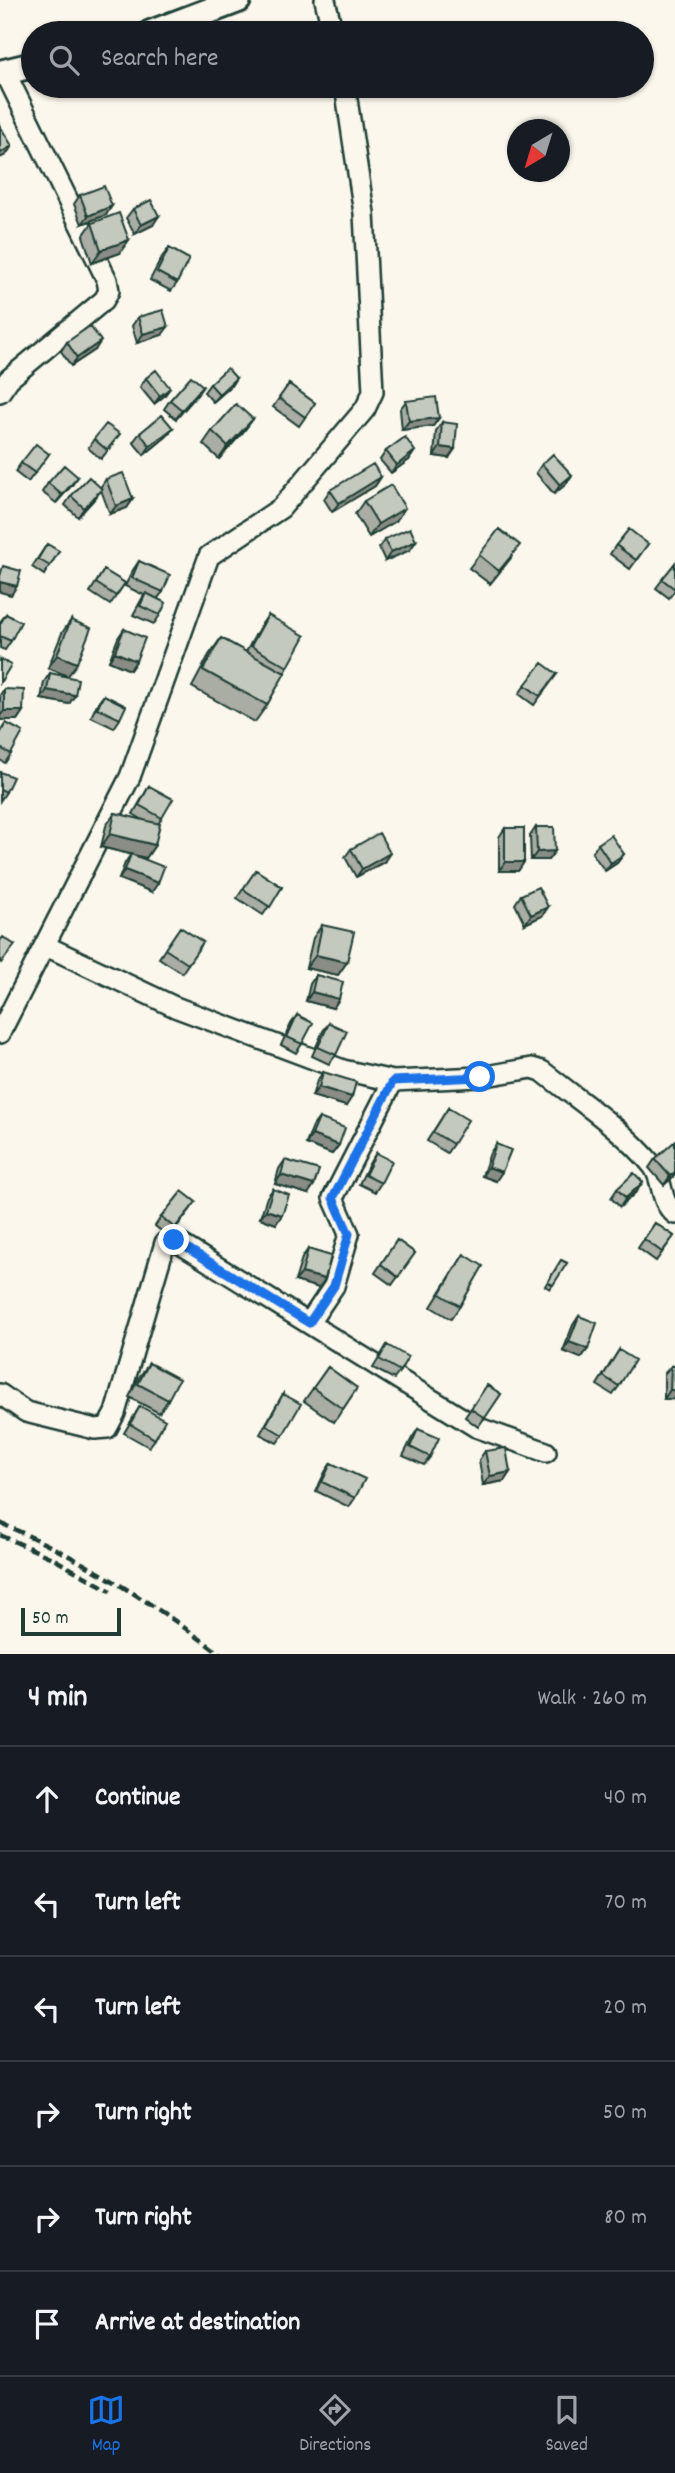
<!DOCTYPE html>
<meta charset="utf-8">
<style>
body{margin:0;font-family:Dekko,sans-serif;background:#20242c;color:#f1f3f6}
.compass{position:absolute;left:507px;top:119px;width:63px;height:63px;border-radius:50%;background:#171b24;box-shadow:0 2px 5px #0004;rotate:218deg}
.scale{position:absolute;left:21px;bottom:18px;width:100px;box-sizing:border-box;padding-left:7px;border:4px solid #1f3d34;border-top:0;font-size:19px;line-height:24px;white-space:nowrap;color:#1f3d34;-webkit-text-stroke:5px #fbf7ec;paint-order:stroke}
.stop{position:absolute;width:21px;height:21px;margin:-16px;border:5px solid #1a73e8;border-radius:50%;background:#fff}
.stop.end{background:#1a73e8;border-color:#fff;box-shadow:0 2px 7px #0008}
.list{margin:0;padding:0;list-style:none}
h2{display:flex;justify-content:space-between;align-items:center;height:91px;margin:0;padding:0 28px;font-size:30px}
h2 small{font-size:23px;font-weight:400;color:#9ea1a6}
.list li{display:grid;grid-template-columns:46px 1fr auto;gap:21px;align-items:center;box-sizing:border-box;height:105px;padding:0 28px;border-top:2px solid #363941}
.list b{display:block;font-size:26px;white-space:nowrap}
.list em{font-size:23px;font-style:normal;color:#9ea1a6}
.icon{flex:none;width:38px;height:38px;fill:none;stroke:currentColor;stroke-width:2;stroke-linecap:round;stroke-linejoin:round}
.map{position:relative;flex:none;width:675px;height:1654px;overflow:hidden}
.search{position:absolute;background:#171b24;box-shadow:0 2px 5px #0004;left:21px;right:21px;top:21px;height:77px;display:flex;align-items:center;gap:18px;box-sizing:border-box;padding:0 24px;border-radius:38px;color:#9ea1a6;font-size:26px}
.sheet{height:721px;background:#171b24}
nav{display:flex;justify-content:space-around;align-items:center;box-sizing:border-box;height:98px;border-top:2px solid #363941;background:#171b24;font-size:19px;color:#9ea1a6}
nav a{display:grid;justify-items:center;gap:4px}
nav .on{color:#1a73e8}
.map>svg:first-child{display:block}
</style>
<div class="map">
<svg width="675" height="1654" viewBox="0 0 675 1654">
<rect width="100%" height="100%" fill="#fbf7ec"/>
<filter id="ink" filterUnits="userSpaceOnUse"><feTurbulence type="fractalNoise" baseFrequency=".0143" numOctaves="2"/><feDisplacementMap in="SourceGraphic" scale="14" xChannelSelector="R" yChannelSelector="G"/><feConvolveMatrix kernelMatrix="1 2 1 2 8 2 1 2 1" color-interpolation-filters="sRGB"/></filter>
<g filter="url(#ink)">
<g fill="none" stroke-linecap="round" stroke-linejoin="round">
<defs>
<path id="minor" d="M325,0l8,33
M0,392l9,-13 95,-79 5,-9 -2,-11 -102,-208
M46,946l129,61 168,63 50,11 87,-4 52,-9 10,3c37,30 81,58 111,95 11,15 6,35 22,48
M0,1033l130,-256 79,-221 72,-48 84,-99 8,-17 -9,-179 -19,-127
M309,1323l25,-37 15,-52 -16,-36 60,-117
M0,1394l26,18 69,17 12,-1 8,-15 50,-170 9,-3 302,187 70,25"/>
<path id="major" d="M151,33l87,-33
M0,73l33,-8"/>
</defs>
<!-- minor casing -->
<use href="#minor" stroke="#1f3d34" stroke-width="24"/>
<!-- major casing -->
<use href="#major" stroke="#1f3d34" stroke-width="30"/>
<!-- minor -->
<use href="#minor" stroke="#fbf7ec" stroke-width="19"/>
<!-- major -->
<use href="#major" stroke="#fbf7ec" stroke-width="24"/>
<!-- rail -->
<path stroke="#1f3d34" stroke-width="4.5" stroke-dasharray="10 5" stroke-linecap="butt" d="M0,1523c80,34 152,79 220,131
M0,1535l52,23 59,33"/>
</g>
<!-- wall -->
<path fill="#a9ada3" stroke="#1f3d34" stroke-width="2" d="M80,195l26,20 -24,9 -8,-20z
M133,209l20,16 -18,9 -9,-16z
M92,223l28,30 -28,10 -9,-27z
M169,248l8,35 -6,8 -21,-11 12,-23z
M138,317l24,18 -25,8 -5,-17z
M67,342l28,8 -24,16 -10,-15z
M146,378l24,10 -6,8 -10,8 -14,-17z
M236,378l-6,9 -17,15 -9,-10 6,-8z
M289,384l26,19 -16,23 -26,-19z
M197,395l-21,24 -12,-10 6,-9z
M406,401l33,17 -6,8 -31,4 -2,-21z
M253,419l-10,13 -24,27 -16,-15 9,-13z
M442,422l7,36 -15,-2 2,-25z
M173,428l-6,8 -23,19 -11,-13 7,-9z
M94,439l20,4 -13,16 -13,-11z
M386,451l23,9 -18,13 -11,-13z
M49,454l-21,28 -13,-10 6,-9z
M542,464l30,11 -6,9 -12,10 -18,-21z
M381,477l-6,9 -43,26 -8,-13 6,-9z
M106,479l27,20 -6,9 -17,6 -9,-24 -6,8 -17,19 -13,-12 6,-9 29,-8z
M48,483l24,2 -16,18 -14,-11z
M364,501l32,20 -27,16 -14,-23z
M385,539l31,2 -6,9 -25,11 -6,-13z
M47,544l12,7 -15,24 -12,-8z
M648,544l-18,25 -20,-15 6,-9z
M479,555l32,3 -21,26 -21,-16z
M139,561l24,31 -6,7 3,16 -6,9 -21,-9 11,-20 -19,-9 8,-16z
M675,563v27l-6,8 -13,-10z
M104,570l21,13 -15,22 -20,-13z
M6,614l5,27 -6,9 -5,-2v-26z
M268,615l20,52 -21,38 -12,17 -63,-35 17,-32 12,-17 25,14 13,-24z
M71,620l-3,56 -20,-8 14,-35z
M124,629l12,32 -6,9 -21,-9 9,-23z
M50,673l25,22 -6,9 -28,-5 3,-17z
M557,674l-23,31 -15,-11 6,-9z
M4,689l19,22 -6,9h-17v-25z
M104,695l16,24 -6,9 -23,-11 6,-13z
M6,723l5,31 -6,9 -5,-3v-28z
M0,772l6,20 -6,9z
M149,786l13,32 -4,6 -3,21 -9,13 -45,-11 5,-21 9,-13 30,8 -12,-7z
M536,827l19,24 -7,9h-17l-1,-24z
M505,828l19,34 -6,9h-19v-34z
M598,844l26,10 -7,9 -12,8 -13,-18z
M351,849l33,13 -28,15 -11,-20z
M131,854l21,38 -33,-13 6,-16z
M256,870l26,17 -19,28 -26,-17z
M521,895l27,12 -6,9 -17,8 -10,-20z
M322,925l25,37 -9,13 -32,-7 7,-30z
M180,927l23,15 -21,31 -23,-15z
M316,975l23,24 -6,9 -27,-7 4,-17z
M297,1015l5,29 -6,9 -15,-8 10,-21z
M329,1023l7,32 -7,9 -17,-8 11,-25z
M323,1072l23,34 -34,-10 5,-15z
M448,1108l5,36 -6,9 -20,-12z
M319,1118l20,27 -7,9 -26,-10 7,-18z
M496,1144v37l-14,-5 8,-23z
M376,1153l5,30 -6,9 -16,-8 11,-22z
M655,1159l20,16 -11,10 -15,-17z
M285,1160l23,34 -33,-10 4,-15z
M273,1189l3,35 -16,-6 7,-21z
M617,1189l20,2 -17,16 -9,-9z
M190,1210l-21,27 -14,-11 6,-9z
M655,1223l19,13 -18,25 -18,-13z
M397,1240l18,13 -23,32 -17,-12z
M308,1249l11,39 -24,-7 7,-23z
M464,1254l-4,52 -9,13 -20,-12z
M561,1260l6,3 -17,26 -5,-3z
M579,1316l9,33 -7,9 -18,-7 10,-26z
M387,1345l13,26 -6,8 -21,-11z
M619,1350v36l-6,9 -16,-10z
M149,1363l19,37 -9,13 -30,-16 11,-21z
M671,1366l4,33h-11v-25z
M328,1367l29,21 -23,34 -30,-21z
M487,1385l14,9 -23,33 -13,-10z
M283,1394v41l-6,8 -17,-9z
M140,1406l15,33 -6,8 -25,-14z
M418,1429l12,28 -6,8 -21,-9 9,-18z
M485,1451l25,21 -6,9 -21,4 -4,-25z
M331,1463l24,35 -6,9 -33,-16 9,-19z"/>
<!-- shaded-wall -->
<path fill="#898d85" stroke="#1f3d34" stroke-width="2" d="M12,146l-6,9 -6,3v-5z
M112,206l-6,9 -24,9 6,-8z
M159,216l-6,9 -18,9 6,-9z
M129,240l-9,13 -28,10 9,-13z
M168,327l-6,8 -25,8 6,-9z
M101,341l-6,9 -24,16 6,-8z
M236,378l-6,9 -17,15 6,-8z
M203,386l-6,9 -21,24 6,-9z
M170,388l-6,8 -10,8 6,-8z
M439,418l-6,8 -31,4 7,-9z
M253,419l-10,13 -24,27 9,-13z
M173,428l-6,8 -23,19 6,-9z
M440,447l15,2 -6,9 -15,-2z
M415,451l-6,9 -18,13 6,-8z
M572,475l-6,9 -12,10 6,-9z
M78,477l-6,8 -16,18 6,-8z
M381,477l-6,9 -43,26 7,-9z
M102,489l-7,9 -17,19 6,-9z
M133,499l-6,9 -17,6 6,-8z
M405,508l-9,13 -27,16 9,-13z
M416,541l-6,9 -25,11 6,-9z
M0,582l17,4 -6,9 -11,-3z
M115,652l21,9 -6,9 -21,-9z
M57,655l20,8 -9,13 -20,-8z
M47,690l28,5 -6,9 -28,-5z
M4,711h19l-6,9h-17v-4z
M110,834l45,11 -9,13 -45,-11z
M555,851l-7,9h-17l6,-8z
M390,853l-6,9 -28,15 6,-8z
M624,854l-7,9 -12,8 6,-8z
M505,862h19l-6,9h-19z
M125,870l33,13 -6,9 -33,-13z
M548,907l-6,9 -17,8 6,-9z
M316,955l31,7 -9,13 -32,-7z
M312,992l27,7 -6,9 -27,-7z
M319,1087l33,10 -6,9 -34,-10z
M312,1135l27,10 -7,9 -26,-10z
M488,1167l14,5 -6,9 -14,-5z
M675,1172v3l-11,10 6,-9z
M281,1175l33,10 -6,9 -33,-10z
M643,1182l-6,9 -17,16 6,-9z
M266,1210l16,5 -6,9 -16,-6z
M302,1273l23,6 -6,9 -24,-7z
M569,1342l19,7 -7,9 -18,-7z
M670,1390h5v9h-11z
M510,1472l-6,9 -21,4 7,-9z"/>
<!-- building -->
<path fill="#c4c9be" stroke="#1f3d34" stroke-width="2" d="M0,126l12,20 -12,7z
M104,186l8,20 -24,10 -8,-21z
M151,200l8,16 -18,9 -8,-16z
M119,213l10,27 -28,10 -9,-27z
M169,248l20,11 -12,24 -20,-11z
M163,310l5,17 -25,7 -5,-17z
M90,326l11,15 -24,17 -10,-16z
M227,368l9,10 -17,16 -9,-10z
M156,370l14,18 -10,8 -14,-18z
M191,376l12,10 -21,24 -12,-10z
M289,384l26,19 -10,14 -26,-19z
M436,397l3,21 -30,3 -3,-20z
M236,404l17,15 -25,27 -16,-15z
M162,415l11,13 -23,18 -10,-13z
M442,422l15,2 -2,25 -15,-2z
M106,424l14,10 -13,16 -13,-11z
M405,437l10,14 -18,14 -11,-14z
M36,444l13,10 -14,19 -14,-10z
M553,454l19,21 -12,10 -18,-21z
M373,464l8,13 -42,26 -9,-13z
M64,465l14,12 -16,18 -14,-12z
M123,473l10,26 -17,7 -10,-27z
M89,477l13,12 -18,19 -13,-12z
M391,485l14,23 -27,16 -14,-23z
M410,528l6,13 -25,11 -6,-13z
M499,529l21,16 -21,26 -20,-16z
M629,529l19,15 -12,16 -20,-15z
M47,544l12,7 -9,15 -12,-7z
M139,561l31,14 -7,17 -31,-14z
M675,563v26l-13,-10z
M3,566l18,5 -4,15 -17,-4v-6z
M104,570l21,13 -9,13 -20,-13z
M146,593l20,10 -6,12 -20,-9z
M6,614l15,8 -10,19 -11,-5v-12z
M268,615l37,21 -17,31 -37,-21z
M71,620l20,8 -14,35 -20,-8z
M124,629l21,9 -9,23 -21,-9z
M221,638l64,35 -18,32 -64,-35z
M0,659l11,6 -11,18z
M542,663l15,11 -17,22 -15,-11z
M50,673l28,6 -3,16 -28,-5z
M4,689l20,1 -1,21h-19z
M104,695l22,11 -6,13 -23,-11z
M6,723l17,9 -12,22 -11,-6v-14z
M0,772l13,5 -7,15 -6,-3z
M149,786l24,13 -11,19 -23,-13z
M115,813l45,11 -5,21 -45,-11z
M536,827h18l1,24 -18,1z
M505,828h19v34h-19z
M379,833l11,20 -28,16 -11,-20z
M611,835l13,19 -13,9 -13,-19z
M131,854l33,13 -6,16 -33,-13z
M256,870l26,17 -12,20 -27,-18z
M538,887l10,20 -17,8 -10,-20z
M322,925l32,7 -7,30 -31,-7z
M180,927l23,15 -15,22 -23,-15z
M3,937l12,8 -14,18 -1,-1v-21z
M316,975l27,7 -4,17 -27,-7z
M297,1015l16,8 -11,21 -15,-7z
M329,1023l18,8 -11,24 -18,-8z
M323,1072l33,10 -4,15 -33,-10z
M448,1108l20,12 -15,24 -20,-12z
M319,1118l26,10 -6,17 -27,-10z
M675,1141v31l-5,4 -15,-17z
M496,1144l15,6 -9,22 -14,-5z
M376,1153l16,8 -11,22 -16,-8z
M285,1160l34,10 -5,15 -33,-10z
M634,1173l9,9 -17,16 -9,-9z
M273,1189l16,6 -7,20 -16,-5z
M182,1191l14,11 -21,26 -14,-11z
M655,1223l19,13 -12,16 -18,-13z
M397,1240l18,13 -17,24 -17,-13z
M308,1249l23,7 -6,23 -23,-6z
M464,1254l19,12 -23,40 -20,-12z
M561,1260l6,3 -14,22 -5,-3z
M579,1316l18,7 -9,26 -19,-7z
M387,1345l21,12 -8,14 -21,-12z
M619,1350l16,10 -16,26 -16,-10z
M149,1363l30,16 -11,21 -30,-16z
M671,1366h4v24h-5z
M328,1367l29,21 -14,21 -30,-21z
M487,1385l14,9 -16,24 -14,-9z
M283,1394l18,10 -18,31 -17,-10z
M140,1406l25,14 -10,19 -25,-15z
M418,1429l21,9 -9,19 -20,-10z
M506,1448l4,24 -20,4 -5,-25z
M331,1463l34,16 -10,19 -33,-16z"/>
</g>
<g fill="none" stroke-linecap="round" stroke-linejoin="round" filter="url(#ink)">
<!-- route -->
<path stroke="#1a73e8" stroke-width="9" d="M174,1240l135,83 25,-37 15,-52 -16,-36 60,-117 87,-4"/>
</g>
</svg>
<svg class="compass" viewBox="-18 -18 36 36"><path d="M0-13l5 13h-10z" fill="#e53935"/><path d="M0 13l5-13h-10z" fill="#9ea1a6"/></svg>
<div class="scale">50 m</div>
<div class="stop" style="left:480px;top:1077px"></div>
<div class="stop end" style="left:174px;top:1240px"></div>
<div class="search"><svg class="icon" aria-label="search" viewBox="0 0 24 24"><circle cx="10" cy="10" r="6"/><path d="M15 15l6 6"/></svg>Search here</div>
</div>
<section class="sheet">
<h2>4 min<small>Walk · 260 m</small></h2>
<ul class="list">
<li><svg class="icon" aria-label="ahead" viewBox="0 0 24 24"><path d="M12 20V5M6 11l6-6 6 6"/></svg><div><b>Continue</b></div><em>40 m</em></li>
<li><svg class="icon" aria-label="left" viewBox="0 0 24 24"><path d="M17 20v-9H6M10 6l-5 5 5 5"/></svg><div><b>Turn left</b></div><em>70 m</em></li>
<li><svg class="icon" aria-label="left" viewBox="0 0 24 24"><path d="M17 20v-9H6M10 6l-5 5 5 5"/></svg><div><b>Turn left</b></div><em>20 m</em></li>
<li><svg class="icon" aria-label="right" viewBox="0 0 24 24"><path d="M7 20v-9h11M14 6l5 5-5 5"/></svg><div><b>Turn right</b></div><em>50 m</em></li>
<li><svg class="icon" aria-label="right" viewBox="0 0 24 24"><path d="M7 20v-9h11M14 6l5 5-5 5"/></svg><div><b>Turn right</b></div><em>80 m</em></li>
<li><svg class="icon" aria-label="arrive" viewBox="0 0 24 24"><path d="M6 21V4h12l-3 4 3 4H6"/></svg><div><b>Arrive at destination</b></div></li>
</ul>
</section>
<nav>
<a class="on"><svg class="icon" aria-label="map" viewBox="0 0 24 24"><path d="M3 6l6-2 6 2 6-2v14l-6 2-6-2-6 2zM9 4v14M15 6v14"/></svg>Map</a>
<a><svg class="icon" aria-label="directions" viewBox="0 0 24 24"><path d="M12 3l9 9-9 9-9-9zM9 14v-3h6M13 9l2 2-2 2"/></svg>Directions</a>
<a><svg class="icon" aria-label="saved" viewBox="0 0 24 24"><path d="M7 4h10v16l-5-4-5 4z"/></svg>Saved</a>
</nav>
